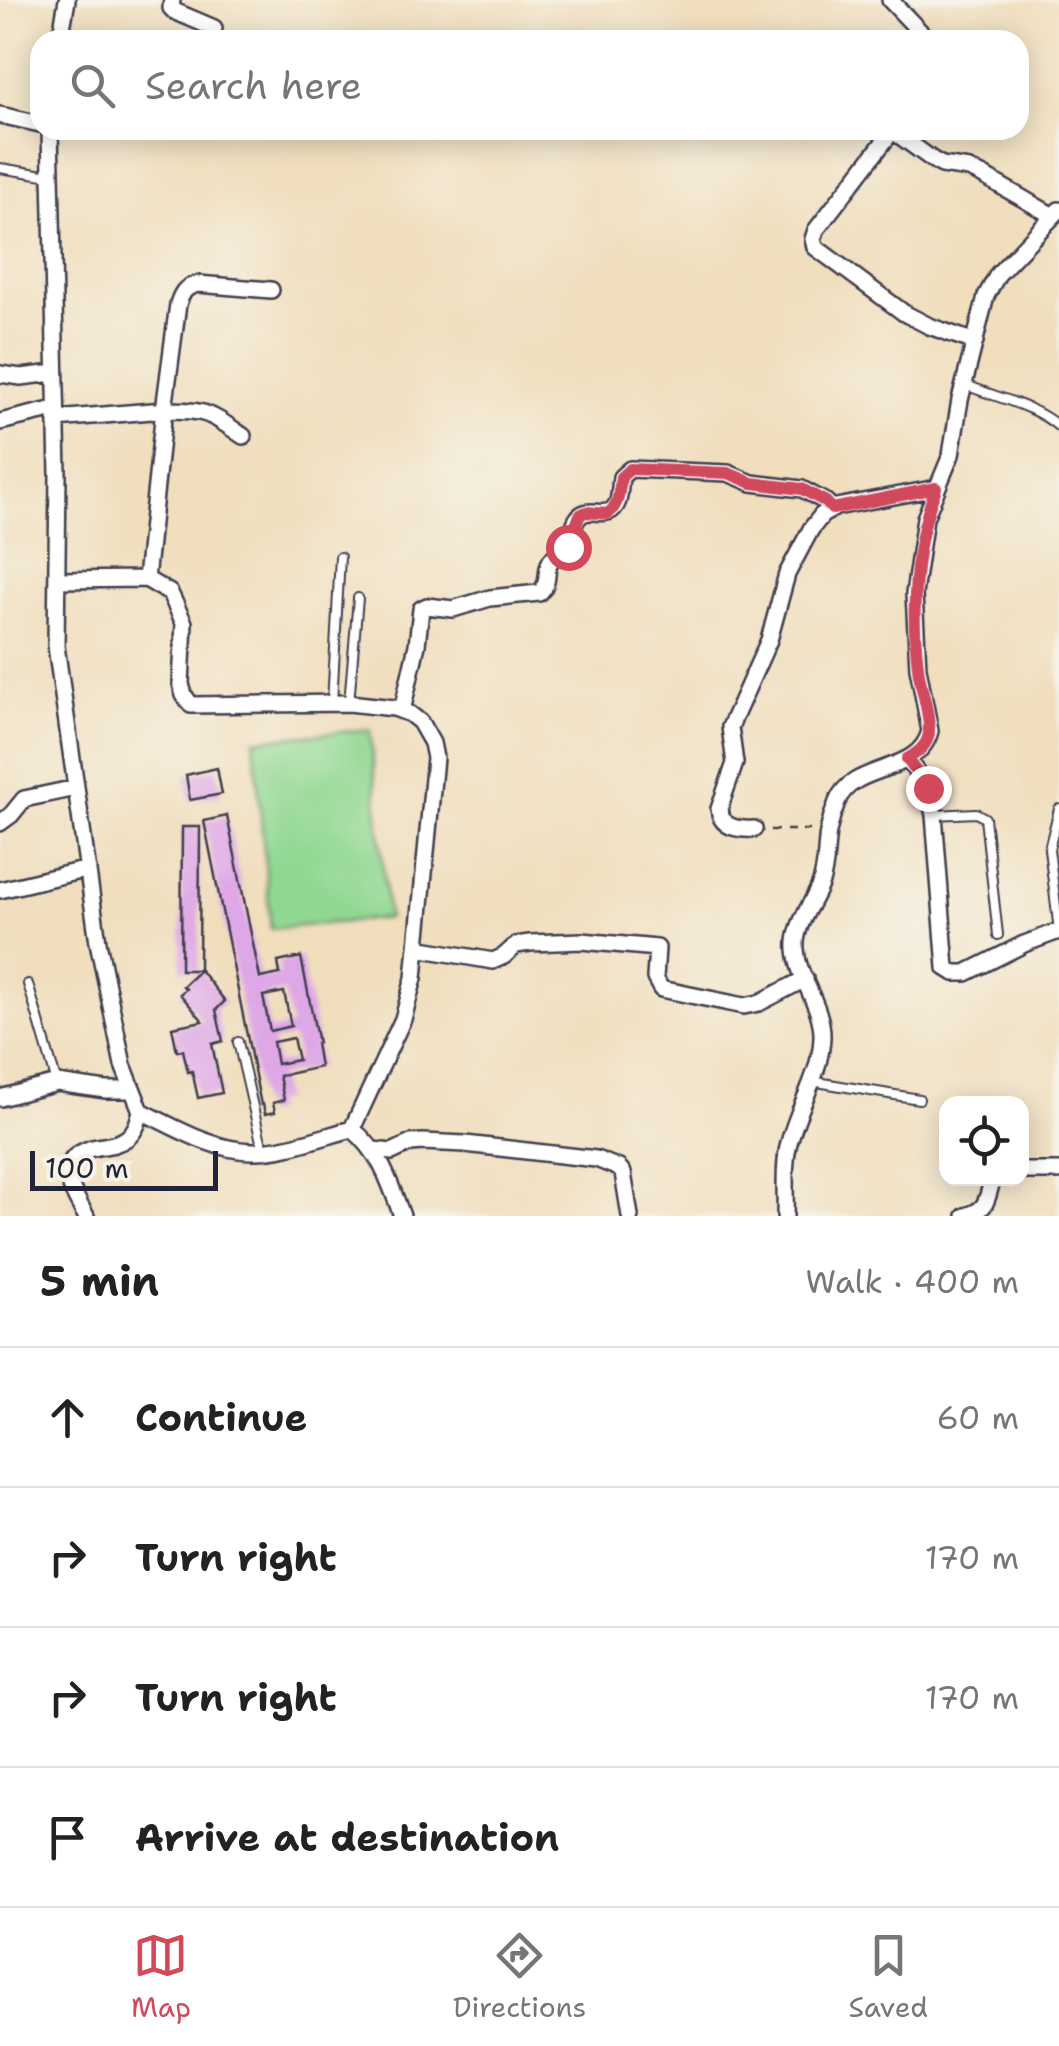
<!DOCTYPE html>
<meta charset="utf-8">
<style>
body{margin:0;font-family:"Shantell Sans",sans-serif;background:#f6f6f6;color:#222}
.controls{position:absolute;right:30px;bottom:30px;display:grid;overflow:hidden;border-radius:20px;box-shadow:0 5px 25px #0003}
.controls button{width:90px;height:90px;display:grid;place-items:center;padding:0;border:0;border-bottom:2px solid #e0e0e0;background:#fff;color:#222;font:50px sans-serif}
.scale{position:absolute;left:30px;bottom:25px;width:188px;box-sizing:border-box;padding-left:10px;border:5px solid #22223b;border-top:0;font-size:28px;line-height:35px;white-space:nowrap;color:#22223b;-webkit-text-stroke:8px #f7f3e8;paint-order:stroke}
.stop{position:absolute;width:30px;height:30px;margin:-22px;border:8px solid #d1495b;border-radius:50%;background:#fff}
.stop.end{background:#d1495b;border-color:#fff;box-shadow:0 2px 10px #0008}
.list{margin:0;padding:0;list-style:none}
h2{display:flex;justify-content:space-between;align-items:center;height:130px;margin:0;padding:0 40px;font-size:42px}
h2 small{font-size:32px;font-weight:400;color:#767676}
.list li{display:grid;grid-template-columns:65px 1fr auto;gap:30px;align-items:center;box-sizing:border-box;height:140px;padding:0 40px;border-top:2px solid #e0e0e0}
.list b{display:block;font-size:38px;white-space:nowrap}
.list em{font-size:32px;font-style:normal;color:#767676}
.icon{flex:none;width:55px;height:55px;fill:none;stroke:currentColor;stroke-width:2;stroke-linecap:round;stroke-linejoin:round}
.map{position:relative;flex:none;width:1059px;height:1216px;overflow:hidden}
.search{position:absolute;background:#fff;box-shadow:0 5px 25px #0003;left:30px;right:30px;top:30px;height:110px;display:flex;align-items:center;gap:25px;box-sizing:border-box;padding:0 35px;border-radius:30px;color:#767676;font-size:38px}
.sheet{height:690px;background:#fff}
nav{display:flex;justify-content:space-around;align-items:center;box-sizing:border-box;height:140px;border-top:2px solid #e0e0e0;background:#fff;font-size:28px;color:#767676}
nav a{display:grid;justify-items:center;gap:5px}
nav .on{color:#d1495b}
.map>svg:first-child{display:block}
</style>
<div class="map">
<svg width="1059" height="1216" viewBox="0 0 1059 1216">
<rect width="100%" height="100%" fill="#f7f3e8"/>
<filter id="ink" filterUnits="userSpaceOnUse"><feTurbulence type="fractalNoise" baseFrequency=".01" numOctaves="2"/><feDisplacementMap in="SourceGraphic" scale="20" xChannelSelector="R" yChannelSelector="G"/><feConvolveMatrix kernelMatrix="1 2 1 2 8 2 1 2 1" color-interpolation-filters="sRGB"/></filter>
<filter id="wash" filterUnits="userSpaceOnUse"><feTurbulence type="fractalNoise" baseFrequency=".0048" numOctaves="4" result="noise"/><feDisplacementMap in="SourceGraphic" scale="40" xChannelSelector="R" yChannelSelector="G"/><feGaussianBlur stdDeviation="2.25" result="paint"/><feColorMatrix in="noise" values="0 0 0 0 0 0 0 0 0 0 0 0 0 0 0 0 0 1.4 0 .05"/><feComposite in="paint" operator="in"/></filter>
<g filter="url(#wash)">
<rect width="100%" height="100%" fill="#f0debd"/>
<!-- green -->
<path fill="#90d892" stroke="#597d66" stroke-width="2.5" d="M370,729l18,189 -117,11 -17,-189z"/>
<g id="blocks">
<!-- building -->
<path fill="#dea8e7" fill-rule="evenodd" d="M217,768l5,26 -32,6 -4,-25z
M227,816l33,162 20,-4 -2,-12 23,-5 17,86h-2l4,24 -41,9 5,24 -11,3 2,9 -10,2 -2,-10 -2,1 -57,-284zM284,992l7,34 -21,5 -7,-35zM293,1038l5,22 -21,4 -4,-22z
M182,827h18l-1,143h-18z
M200,970l25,31 -9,9 7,31 -11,3 10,49 -24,5 -6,-27 -4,1 -5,-22 -6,1 -5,-24 31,-6 -23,-27 6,-5 -3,-3z"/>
</g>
</g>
<g filter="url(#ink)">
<use href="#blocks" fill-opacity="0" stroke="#413e4e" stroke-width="2.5"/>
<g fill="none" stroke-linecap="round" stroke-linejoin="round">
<defs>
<path id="service" d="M0,168l50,8
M964,384c31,14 69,20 95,43
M332,703l8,-146
M349,703l9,-105
M934,815l42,-2 9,5 13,117
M1059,931l-10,-82 10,-40
M28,984l29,99
M238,1042l25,108
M811,1081l108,18"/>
<path id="minor" d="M172,0l-1,8 3,3 40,17
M890,0l38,40
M60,40l7,-40
M0,115l40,9
M50,130l8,344 -2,172 42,296 25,123 18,46c35,17 71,39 111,40 30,1 70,-14 100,-22 28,22 38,54 50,87
M893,130l-77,100 -3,9 2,8 89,66 25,13 46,16
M893,131l40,29 9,5 27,4 13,6 71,41
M0,374l21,3 33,-4
M56,419l108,-9 14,-106c4,-12 7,-17 20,-20l73,6
M0,422l55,-13
M146,579l18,-169c43,0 44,2 79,26
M57,580l89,-1 24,14 14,30 -3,61 3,11 7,10 158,-2 45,5 16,6 10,8 12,21 3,15 -21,220 -11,41 -51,110
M402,711l15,-66 4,-36 6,-3 26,3 37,-11 49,-5c11,-10 6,-17 10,-29 4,-11 18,-12 22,-23 3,-7 1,-16 7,-23 11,-15 32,6 40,-17 2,-7 2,-17 3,-24l9,-8 98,4 24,10 50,6 24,13 7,7
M907,759l21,29 6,27 12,153 8,5h12l58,-29 35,-13
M0,823l11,-8 13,-16 52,-11
M754,829c-16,1 -33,-1 -35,-20l16,-46 -5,-36 39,-87 18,-66 24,-45 11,-14 14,-8 101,-19
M0,890l88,-21
M417,948l76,13 11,-5 12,-11 14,-2 52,-2 75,7 -2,30 6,11 83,17 15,-3 46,-24
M0,1098l57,-15 49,7h26
M373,1150l19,2 19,-9 12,-1 42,2 131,15 23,9 4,5 7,43
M1022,1171h37
M86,1216c-12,-22 -34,-54 3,-67 12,-4 26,-2 38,-11 9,-7 11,-16 14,-27
M785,1216c1,-22 -2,-48 3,-69 8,-37 33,-72 34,-110 1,-32 -24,-57 -26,-88 -2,-23 16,-44 24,-64 7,-17 5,-35 8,-53 2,-10 5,-20 9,-30 15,-40 82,-26 93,-71l-12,-63 -4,-74 11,-76 26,-63 9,-55 26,-104 12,-22 61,-64
M965,1216c24,-6 21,-17 28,-38"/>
</defs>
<!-- service casing -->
<use href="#service" stroke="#413e4e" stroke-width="12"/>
<!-- minor casing -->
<use href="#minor" stroke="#413e4e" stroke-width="20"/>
<!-- path -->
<path stroke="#413e4e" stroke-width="2.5" stroke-dasharray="8 8" stroke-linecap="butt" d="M770,830h42"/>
<!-- service -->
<use href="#service" stroke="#fff" stroke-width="8"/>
<!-- minor -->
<use href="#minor" stroke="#fff" stroke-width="15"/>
</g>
</g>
<g fill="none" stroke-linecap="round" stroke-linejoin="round" filter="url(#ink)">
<!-- route -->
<path stroke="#d1495b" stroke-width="12" d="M568,547l12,-32 6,-3 22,2c12,-10 11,-24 13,-37l9,-8 98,4 24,10 50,6 24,13 6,7 104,-21c-22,57 -25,119 -18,179 2,20 11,41 11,62 1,14 -11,24 -22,30l21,29"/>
</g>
</svg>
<div class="controls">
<button><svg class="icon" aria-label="locate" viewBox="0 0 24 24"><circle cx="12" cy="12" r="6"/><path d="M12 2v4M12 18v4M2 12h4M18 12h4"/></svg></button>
</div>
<div class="scale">100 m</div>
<div class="stop" style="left:568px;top:547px"></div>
<div class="stop end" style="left:928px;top:788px"></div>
<div class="search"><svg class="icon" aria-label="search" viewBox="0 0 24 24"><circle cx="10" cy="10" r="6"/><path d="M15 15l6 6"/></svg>Search here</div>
</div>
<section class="sheet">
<h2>5 min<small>Walk · 400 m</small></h2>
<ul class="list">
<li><svg class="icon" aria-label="ahead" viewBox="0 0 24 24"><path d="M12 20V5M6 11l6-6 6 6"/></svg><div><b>Continue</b></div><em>60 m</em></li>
<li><svg class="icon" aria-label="right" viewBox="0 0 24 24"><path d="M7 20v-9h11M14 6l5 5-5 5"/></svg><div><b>Turn right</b></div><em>170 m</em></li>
<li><svg class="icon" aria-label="right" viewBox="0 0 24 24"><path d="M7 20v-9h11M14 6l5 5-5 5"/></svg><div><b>Turn right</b></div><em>170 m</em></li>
<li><svg class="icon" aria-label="arrive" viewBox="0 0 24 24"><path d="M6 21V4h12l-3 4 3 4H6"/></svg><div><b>Arrive at destination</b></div></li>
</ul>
</section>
<nav>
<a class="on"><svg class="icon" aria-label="map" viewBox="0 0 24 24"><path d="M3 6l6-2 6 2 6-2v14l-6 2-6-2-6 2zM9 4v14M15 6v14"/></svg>Map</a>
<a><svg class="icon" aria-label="directions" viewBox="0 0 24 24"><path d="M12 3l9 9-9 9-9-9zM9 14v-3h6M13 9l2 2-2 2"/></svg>Directions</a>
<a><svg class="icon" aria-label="saved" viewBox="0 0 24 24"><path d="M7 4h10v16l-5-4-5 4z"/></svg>Saved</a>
</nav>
